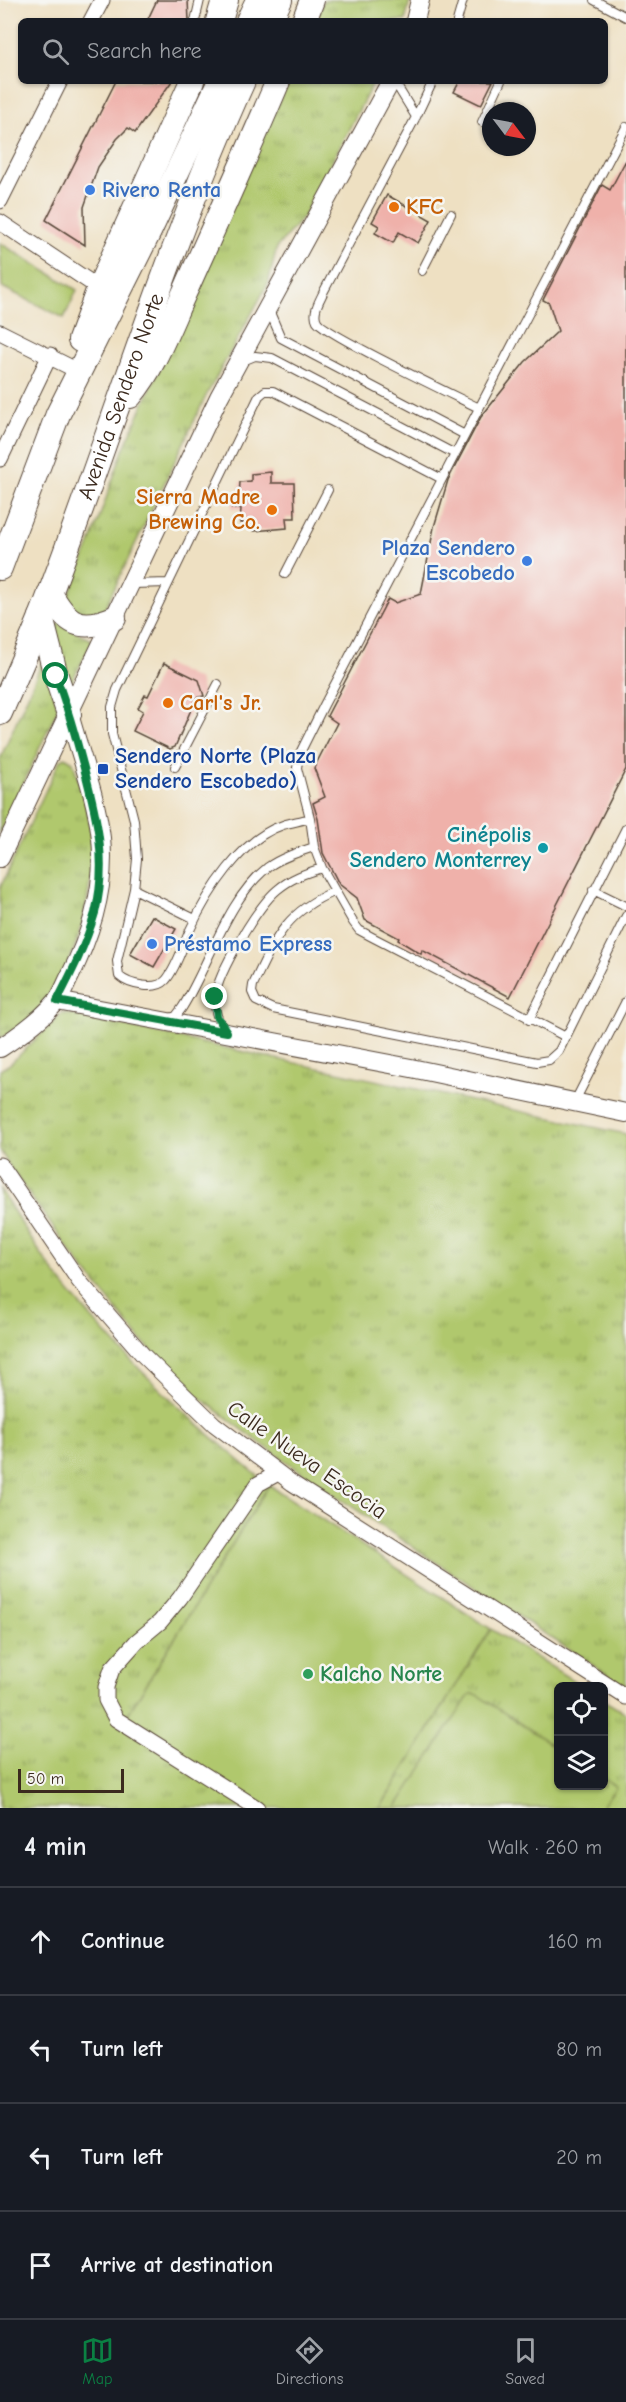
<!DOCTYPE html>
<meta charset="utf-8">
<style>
body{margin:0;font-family:"Comic Neue",sans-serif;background:#20242c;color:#f1f3f6}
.controls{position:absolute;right:18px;bottom:18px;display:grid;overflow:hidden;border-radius:9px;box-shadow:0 2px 4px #0004}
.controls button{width:54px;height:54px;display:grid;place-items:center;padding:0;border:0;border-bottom:2px solid #363941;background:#171b24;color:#f1f3f6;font:30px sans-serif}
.compass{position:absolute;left:482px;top:102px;width:54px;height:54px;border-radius:50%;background:#171b24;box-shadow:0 2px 4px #0004;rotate:122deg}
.scale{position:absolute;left:18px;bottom:15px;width:106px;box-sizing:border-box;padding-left:6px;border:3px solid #3b2a1e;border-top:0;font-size:16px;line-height:21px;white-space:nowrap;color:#3b2a1e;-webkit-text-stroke:4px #f6f6f2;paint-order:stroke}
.stop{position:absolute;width:18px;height:18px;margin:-14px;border:4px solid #0b8043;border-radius:50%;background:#fff}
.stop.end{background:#0b8043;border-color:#fff;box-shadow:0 2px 6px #0008}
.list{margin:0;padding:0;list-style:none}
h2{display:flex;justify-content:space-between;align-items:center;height:78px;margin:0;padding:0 24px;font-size:26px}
h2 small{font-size:20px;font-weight:400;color:#9ea1a6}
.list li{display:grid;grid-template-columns:39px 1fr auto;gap:18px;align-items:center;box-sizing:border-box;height:108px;padding:0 24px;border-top:2px solid #363941}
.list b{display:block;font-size:22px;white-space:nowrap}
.list em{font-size:20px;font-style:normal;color:#9ea1a6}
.icon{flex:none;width:33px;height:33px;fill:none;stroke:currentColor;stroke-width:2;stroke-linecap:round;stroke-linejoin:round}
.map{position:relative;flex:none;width:626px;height:1808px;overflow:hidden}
.search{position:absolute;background:#171b24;box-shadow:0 2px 4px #0004;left:18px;right:18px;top:18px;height:66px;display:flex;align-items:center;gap:15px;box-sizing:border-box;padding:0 21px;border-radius:9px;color:#9ea1a6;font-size:22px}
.sheet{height:510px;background:#171b24}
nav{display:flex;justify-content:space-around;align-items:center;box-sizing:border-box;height:84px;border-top:2px solid #363941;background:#171b24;font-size:16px;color:#9ea1a6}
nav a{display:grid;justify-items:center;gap:3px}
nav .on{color:#0b8043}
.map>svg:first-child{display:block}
</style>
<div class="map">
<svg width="626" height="1808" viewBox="0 0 626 1808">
<defs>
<pattern id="grass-tufts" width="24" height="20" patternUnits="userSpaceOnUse" patternTransform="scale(1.5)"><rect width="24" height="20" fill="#b0c86d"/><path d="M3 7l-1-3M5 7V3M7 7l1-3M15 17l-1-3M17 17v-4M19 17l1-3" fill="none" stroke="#90a359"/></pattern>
</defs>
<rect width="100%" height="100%" fill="#f6f6f2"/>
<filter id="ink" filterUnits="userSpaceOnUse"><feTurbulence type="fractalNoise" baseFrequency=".0167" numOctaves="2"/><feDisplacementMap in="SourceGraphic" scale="12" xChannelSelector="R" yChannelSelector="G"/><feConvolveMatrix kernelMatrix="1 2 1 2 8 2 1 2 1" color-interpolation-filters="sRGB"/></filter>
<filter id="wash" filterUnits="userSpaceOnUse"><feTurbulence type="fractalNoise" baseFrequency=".008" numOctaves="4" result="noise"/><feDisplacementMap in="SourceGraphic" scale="24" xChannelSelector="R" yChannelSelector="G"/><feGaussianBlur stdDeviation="1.35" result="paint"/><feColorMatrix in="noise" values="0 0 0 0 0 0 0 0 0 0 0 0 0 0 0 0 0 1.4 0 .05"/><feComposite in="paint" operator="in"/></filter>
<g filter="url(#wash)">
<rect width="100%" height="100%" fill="#eee0c2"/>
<!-- grass -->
<path fill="url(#grass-tufts)" stroke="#767946" stroke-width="1.5" d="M324,0h86l-5,21h-90z
M288,81h86l-71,136 -26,30 -9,37 -62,112 -105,220 -16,3 -19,-18 23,-54 34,-97z
M58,622l35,19 -27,51 -11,-56z
M44,658l14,50 -58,126v-75z
M65,757l8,5c6,22 16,47 18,71 5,71 -21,172 -91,205v-150l59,-126z
M63,1013l563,121v553l-289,-190 -81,-57 -58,-44 -59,-58 -66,-83 -62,-86 -11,-19v-80l10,-6z
M0,1189c24,39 48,79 78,113 57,68 122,127 191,183l-144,234 142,89h-267z
M491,1629l91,57h-24v100h46v-86l22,14v94h-246z"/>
<!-- park -->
<path fill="#b0c86d" stroke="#767946" stroke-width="1.5" d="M0,243l77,47 -13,28 -62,-31z
M269,1485l222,144 -111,179h-113l-142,-89z
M470,1694h6l82,55v37h46v-7l12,8 -15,21h-205z"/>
<g id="blocks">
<!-- building -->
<path fill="#efb1aa" d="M157,0h31l1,21h-42z
M116,81h56l-37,52 -7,-5 -11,11 -19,28 -14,40 1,38 -39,-25z
M460,81h33l-12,24 -27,-13z
M626,160v609l-116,228 -88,-47 -1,4 -23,-14 1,-2 -34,-18 -8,-22 -18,-14 -16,-31 -5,-34 -5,-16 12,-6 -11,-29 23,-45 -10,-7 61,-117 7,4 26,-9 13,-67 14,-47 33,-63 44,-55 33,-31 -9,-28 -6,-3 59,-115 8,5z
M387,195l44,25 -13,23 -19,-11 -6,11 -18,-10 4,-7 -7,-4z
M271,472v11h23l1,35h-9l1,10 -33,3v-8h-14l1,-14 -9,-1v-10l7,-2 1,-14 11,-1v-7z
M164,663l35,17 5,16 -8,2 -21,49 -5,2 -37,-18 10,-20 -5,-3 7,-13 3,1z
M152,916l24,13 -22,38 -24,-13z"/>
</g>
</g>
<g filter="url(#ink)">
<use href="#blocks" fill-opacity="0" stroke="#564537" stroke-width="1.5"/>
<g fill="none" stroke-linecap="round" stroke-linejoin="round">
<defs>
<path id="service" d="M594,0l32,17
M195,21l5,-21
M457,21l6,-21
M394,81l22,36
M433,81l-17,36 -92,174c-4,9 -12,21 -7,30 6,12 140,76 162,87
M482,122l19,-41
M422,271l29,-57
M269,310l12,28 184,97
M243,361l12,-5 17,2 183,96
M285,574l43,-84
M132,584l36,-1
M175,767l43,-83
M310,818c-9,3 -18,4 -27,7 -41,13 -76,68 -93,105 -7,15 -13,37 -24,50 -10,11 -37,5 -47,-4l-2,-15 17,-72 3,-30 -3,-39 -22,-86v-27l5,-17 142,-294 6,-5h8l169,88
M134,889l61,30
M593,890l33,16
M335,891c-50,21 -60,48 -82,94l-1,7 4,9 17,8 264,53 12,-2 10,-9 67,-135
M168,1019l8,-3 6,-8c28,-44 44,-108 86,-141 14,-10 31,-15 46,-20
M529,1020l97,-192
M226,1031c-9,-10 -12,-21 -11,-34 3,-25 43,-91 62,-107 14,-12 29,-17 45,-22
M566,1037l-194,-100 -13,-7 -6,-8 -31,-54 -8,-21 -4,-29 -13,-50 2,-13 25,-50 302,-578
M575,1101l51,-100"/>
<path id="minor" d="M91,21l11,-21
M0,201l60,-120
M0,222l99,66
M0,332l78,39
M0,459l50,-104
M0,1165l79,116 64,74 71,69 78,59 334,214
M257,1808l-141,-89 -10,-19v-13l6,-18 25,-28 23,-19 20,-24 78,-114 20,-11"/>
<path id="tertiary" d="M415,21l5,-21
M0,858l219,-461 172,-316
M57,1001l354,67 215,45
M0,1048c20,-13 41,-28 56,-46 6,-7 9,-16 13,-24 22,-43 37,-92 32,-140 -5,-42 -21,-84 -32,-124"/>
<g id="primary">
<path d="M248,21l10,-21"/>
<path d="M270,21l10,-21"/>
<path d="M304,21l8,-21"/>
<path d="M80,340l19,-52 93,-207"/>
<path d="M130,396c26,-31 40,-73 57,-109 31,-69 62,-137 91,-206"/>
<path d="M0,568l58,-154 91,-182 71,-151"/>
<path d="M50,593c17,31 30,39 64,25"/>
<path d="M41,617l15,59 13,38"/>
<path id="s1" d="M0,713c14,-32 28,-64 41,-96 69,-178 123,-362 202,-536"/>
</g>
<path id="trunk" d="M219,21l6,-21"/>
</defs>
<!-- service casing -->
<use href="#service" stroke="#564537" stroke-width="10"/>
<!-- minor casing -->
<use href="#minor" stroke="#564537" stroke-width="17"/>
<!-- tertiary casing -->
<use href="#tertiary" stroke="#564537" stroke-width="20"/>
<!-- primary casing -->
<use href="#primary" stroke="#564537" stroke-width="26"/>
<!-- trunk casing -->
<use href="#trunk" stroke="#564537" stroke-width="28"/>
<!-- service -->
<use href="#service" stroke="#fff" stroke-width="8"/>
<!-- minor -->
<use href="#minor" stroke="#fff" stroke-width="15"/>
<!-- tertiary -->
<use href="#tertiary" stroke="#fff" stroke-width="18"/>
<!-- primary -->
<use href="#primary" stroke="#fff" stroke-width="24"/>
<!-- trunk -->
<use href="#trunk" stroke="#fff" stroke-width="26"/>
</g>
</g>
<g fill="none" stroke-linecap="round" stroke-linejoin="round" filter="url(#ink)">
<!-- route -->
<path stroke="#0b8043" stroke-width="8" d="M56,676c11,31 20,61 28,92 13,49 24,94 11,145 -9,31 -23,59 -38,88l170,31 -10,-15 -2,-20"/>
</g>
<!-- markers -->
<g fill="#3f7fe0" stroke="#f6f6f2" stroke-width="2">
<circle cx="90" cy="190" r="6"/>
<circle cx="527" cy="561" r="6"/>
<circle cx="152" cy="944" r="6"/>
</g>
<g fill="#e8710a" stroke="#f6f6f2" stroke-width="2">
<circle cx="394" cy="207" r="6"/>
<circle cx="272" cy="510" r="6"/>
<circle cx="168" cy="703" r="6"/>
</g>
<rect fill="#1a4fb4" stroke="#f6f6f2" stroke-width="2" x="97" y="763" width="12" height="12" rx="3"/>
<circle fill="#0f9aa8" stroke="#f6f6f2" stroke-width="2" cx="543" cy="848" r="6"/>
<circle fill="#2e9e5b" stroke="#f6f6f2" stroke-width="2" cx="308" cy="1674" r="6"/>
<g text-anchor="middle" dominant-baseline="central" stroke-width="5" stroke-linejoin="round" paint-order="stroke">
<!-- shop labels -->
<g font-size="22" font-weight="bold" fill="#366cbe" stroke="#f6f6f2" text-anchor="start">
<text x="102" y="190">Rivero Renta</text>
<text x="515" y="548" text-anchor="end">Plaza Sendero<tspan x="515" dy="25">Escobedo</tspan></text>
<text x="164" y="944">Préstamo Express</text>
</g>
<!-- food labels -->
<g font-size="22" font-weight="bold" fill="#c56008" stroke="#f6f6f2" text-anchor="start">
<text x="406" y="207">KFC</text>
<text x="260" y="497" text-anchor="end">Sierra Madre<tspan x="260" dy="25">Brewing Co.</tspan></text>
<text x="180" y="703">Carl's Jr.</text>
</g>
<!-- street labels -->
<g font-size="22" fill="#3b2a1e" stroke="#f6f6f2">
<text stroke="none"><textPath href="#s1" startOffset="339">Avenida Sendero Norte</textPath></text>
<text transform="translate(307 1460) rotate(35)">Calle Nueva Escocia</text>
</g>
<!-- transit labels -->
<g font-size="22" font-weight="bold" fill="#164399" stroke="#f6f6f2" text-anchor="start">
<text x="115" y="756">Sendero Norte (Plaza<tspan x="115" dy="25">Sendero Escobedo)</tspan></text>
</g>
<!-- culture labels -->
<g font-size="22" font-weight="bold" fill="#0d838f" stroke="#f6f6f2" text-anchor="end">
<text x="531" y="835">Cinépolis<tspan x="531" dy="25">Sendero Monterrey</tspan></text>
</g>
<!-- leisure labels -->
<g font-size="22" font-weight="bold" fill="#27864d" stroke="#f6f6f2" text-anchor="start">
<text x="320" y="1674">Kalcho Norte</text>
</g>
</g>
</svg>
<div class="controls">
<button><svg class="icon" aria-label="locate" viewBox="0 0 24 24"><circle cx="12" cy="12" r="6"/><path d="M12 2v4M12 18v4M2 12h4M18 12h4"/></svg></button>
<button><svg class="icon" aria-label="layers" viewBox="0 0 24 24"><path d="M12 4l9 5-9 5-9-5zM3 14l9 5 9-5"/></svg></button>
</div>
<svg class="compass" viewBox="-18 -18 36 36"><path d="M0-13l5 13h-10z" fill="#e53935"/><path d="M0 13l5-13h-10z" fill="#9ea1a6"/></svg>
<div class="scale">50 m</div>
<div class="stop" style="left:56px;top:676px"></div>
<div class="stop end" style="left:215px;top:997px"></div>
<div class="search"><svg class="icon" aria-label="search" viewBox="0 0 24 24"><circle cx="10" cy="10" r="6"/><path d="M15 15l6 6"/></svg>Search here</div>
</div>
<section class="sheet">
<h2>4 min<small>Walk · 260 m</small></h2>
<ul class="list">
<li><svg class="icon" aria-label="ahead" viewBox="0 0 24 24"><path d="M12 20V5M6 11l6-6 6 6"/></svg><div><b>Continue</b></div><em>160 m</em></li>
<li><svg class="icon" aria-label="left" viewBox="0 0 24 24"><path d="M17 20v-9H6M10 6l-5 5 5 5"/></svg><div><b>Turn left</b></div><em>80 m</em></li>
<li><svg class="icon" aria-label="left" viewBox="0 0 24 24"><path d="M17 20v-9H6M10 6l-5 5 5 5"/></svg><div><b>Turn left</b></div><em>20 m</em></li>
<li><svg class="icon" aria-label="arrive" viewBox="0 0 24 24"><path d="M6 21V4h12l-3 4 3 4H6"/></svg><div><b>Arrive at destination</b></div></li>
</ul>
</section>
<nav>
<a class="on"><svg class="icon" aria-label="map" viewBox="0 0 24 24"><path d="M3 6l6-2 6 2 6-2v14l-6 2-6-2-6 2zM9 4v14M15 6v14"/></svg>Map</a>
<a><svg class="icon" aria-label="directions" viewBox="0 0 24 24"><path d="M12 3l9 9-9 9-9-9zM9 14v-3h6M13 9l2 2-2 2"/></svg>Directions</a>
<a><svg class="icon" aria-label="saved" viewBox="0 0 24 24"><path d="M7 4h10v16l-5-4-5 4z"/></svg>Saved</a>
</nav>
